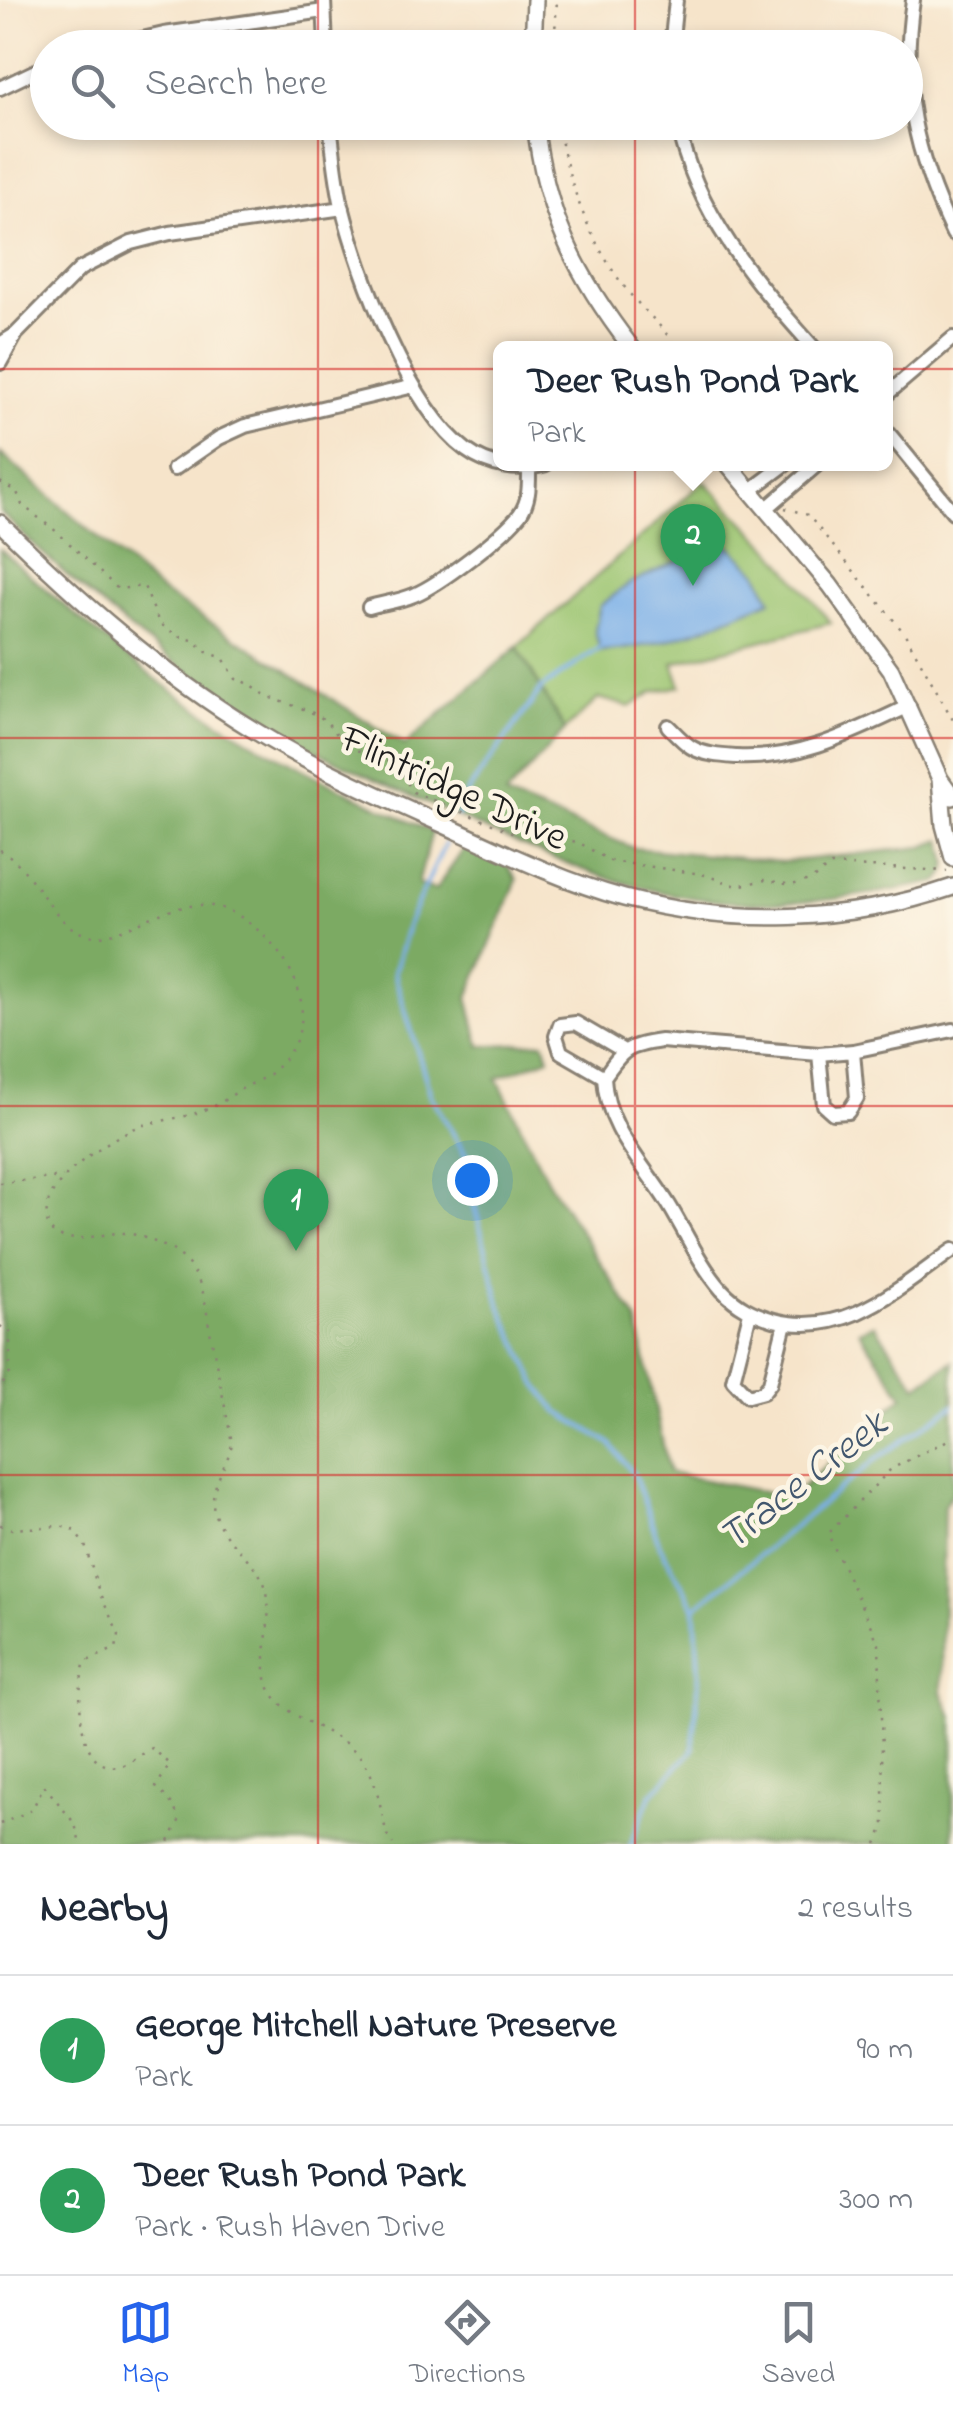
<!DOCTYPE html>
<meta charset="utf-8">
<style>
body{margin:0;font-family:"Indie Flower",sans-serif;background:#f6f6f7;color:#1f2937}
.you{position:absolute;left:472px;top:1180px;width:35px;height:35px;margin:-25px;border:8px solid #fff;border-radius:50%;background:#1a73e8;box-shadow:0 0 0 15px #1a73e833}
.badge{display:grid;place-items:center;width:65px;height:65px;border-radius:50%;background:#2563eb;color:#fff;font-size:32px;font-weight:700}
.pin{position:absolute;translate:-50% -82px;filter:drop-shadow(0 2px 5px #0008)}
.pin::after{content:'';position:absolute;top:52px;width:35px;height:30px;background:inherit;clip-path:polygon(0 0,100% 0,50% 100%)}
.popup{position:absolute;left:493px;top:341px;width:400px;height:130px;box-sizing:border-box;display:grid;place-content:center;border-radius:15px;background:#fff;filter:drop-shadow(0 2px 8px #0005);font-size:32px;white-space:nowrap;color:#747a83}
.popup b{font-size:38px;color:#1f2937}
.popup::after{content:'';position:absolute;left:50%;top:100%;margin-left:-20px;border:20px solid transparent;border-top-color:#fff}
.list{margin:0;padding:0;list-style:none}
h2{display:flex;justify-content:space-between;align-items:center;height:130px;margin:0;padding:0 40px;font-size:42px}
h2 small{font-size:32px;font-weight:400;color:#747a83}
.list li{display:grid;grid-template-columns:65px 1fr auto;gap:30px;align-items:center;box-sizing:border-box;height:150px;padding:0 40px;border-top:2px solid #e0e1e3}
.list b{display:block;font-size:38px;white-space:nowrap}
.list p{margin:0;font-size:32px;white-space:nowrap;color:#747a83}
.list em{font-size:32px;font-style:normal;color:#747a83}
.icon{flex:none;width:55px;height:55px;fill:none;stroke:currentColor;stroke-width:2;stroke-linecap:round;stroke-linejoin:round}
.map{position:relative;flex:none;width:953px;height:1844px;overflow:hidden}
.search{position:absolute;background:#fff;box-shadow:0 5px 15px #0003;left:30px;right:30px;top:30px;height:110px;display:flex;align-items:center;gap:25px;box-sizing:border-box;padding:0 35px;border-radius:55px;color:#747a83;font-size:38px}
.sheet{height:430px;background:#fff}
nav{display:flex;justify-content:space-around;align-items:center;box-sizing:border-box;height:140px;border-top:2px solid #e0e1e3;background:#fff;font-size:28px;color:#747a83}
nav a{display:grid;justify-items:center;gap:5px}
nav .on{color:#2563eb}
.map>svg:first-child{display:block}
</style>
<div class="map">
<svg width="953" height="1844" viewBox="0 0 953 1844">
<rect width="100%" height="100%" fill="#fcf5e5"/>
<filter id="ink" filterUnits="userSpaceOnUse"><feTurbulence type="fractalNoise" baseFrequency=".01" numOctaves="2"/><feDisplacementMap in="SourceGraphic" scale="20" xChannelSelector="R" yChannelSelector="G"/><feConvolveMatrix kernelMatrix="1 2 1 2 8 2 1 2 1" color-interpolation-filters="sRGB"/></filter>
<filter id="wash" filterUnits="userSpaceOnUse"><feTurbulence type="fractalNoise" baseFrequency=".0048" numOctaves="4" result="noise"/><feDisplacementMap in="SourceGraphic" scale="40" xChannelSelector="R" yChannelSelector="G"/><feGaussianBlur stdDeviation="2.25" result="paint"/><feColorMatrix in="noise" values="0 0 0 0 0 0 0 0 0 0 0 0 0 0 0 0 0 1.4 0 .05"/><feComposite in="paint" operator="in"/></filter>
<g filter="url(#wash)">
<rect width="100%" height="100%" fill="#f6e4ca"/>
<!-- green -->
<path fill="#9bc571" stroke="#5c7046" stroke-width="2.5" d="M704,481l68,69 59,73 -158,40 8,23 -28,6 -23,15 -31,-9 -34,32 -48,-83z"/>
<!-- forest -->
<path fill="#7caa63" stroke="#4c6340" stroke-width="2.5" d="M0,453l159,137 246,155 112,-98 48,83 -60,66 129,52 148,14 141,-15 19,-7c5,18 11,29 -4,42 -70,13 -139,26 -210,20 -99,-8 -177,-43 -266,-83 -66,-30 -133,-59 -196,-96 -97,-58 -186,-131 -266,-211z
M0,549c63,56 126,111 196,158 75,50 155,87 236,125l-14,52 17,6 31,-44 40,17 11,17 -49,117 12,49 64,-4 5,16 -52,20 51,103 89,139 32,153 122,24 112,-101 -44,-65 15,-7 43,62 36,-25v131l-9,13 -2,187 11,26v126h-953z"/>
<!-- water -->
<path fill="#7bb0e9" stroke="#4c6682" stroke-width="2.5" d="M730,546l27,26 14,28c-55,24 -110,49 -171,51l-5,-21 5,-24 30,-23 78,-36z"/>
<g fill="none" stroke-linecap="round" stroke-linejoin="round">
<!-- stream -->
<path stroke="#7bb0e9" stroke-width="4" d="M458,816l10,-25 75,-104 60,-41
M445,844l-37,80 -14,49 37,123 40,68 4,44 26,100 36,77 21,27 52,31 25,34 25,69 35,62 4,67 -6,75 -42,45 -20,49
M695,1608l180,-148 78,-54"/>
</g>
</g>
<g filter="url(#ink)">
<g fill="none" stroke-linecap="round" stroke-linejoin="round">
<defs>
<path id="minor" d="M324,0l2,48
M913,0c-13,88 2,154 40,234
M103,48l61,-14 160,-23
M671,48l5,-48
M0,88l48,-23
M330,122c3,29 6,57 12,84 17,68 67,202 124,244 23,17 53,22 80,14
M677,122c18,91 78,160 137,226
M0,344l16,-10 64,-65 51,-26 39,-10 173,-25
M0,363l15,-27
M886,395l67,-57
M886,430l67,82
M174,469l45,-31 26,-12 169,-40
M751,490l35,-26
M767,508l51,-44
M369,607c14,-4 31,-6 45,-12 26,-11 89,-59 106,-81 10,-14 9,-30 9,-46
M668,726c7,7 15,16 23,21 13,8 31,9 46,10 63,3 116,-25 172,-51
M819,1054l5,51 9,8 15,-1 9,-14 -4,-47
M604,1077c2,51 39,86 65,128 17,28 31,60 53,85 15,16 31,24 52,30 71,19 125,-32 179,-70
M604,1077c19,-28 23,-31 57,-36l158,13 34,-3 100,-21
M604,1077l-43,-25 -5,-16 4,-11 16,-2 46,27
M750,1313l-17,67 15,16 15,-4 7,-9 15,-60"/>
<path id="tertiary" d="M533,48l2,-48
M535,122c10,92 42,155 97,226
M728,464l102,121 61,85 49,109 13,18
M0,523c77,76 160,150 252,206 60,37 125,66 190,95 59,27 120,57 182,74 108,28 224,25 329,-11
M940,779l4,46 9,33"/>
</defs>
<!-- minor casing -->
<use href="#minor" stroke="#898073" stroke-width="18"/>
<!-- tertiary casing -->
<use href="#tertiary" stroke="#898073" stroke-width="20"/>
<!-- path -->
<path stroke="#898073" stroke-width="2.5" stroke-dasharray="2.5 8" stroke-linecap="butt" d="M554,48l3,-48
M558,122c9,59 31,119 68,167 16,21 37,36 50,59
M0,482l17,10 5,13 35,27 61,57 26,-3 15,37 19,13 18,5 8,10 19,7 13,21c13,3 17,9 28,15 15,9 45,14 59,25 9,7 18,22 27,31l26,2 21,14 16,26 99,40 66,10 32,19 92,13 35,12 28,-6 27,5 21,-6 18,-14 116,6
M785,508l23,7 97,119 48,86
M0,850c34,17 51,75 85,84 16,5 29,-1 44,-7 50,-22 86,-38 132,6 41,39 61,94 12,138 -9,8 -23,13 -33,19 -10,6 -21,15 -33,19 -20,9 -44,10 -66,17 -27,8 -91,52 -94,82 -6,50 54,23 77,25 16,1 36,11 50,18 12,8 22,22 27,36 5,13 6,30 9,44 7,38 15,75 22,112 -3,19 -19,39 -19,57 -1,36 39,54 51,83 14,31 -11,86 9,112 23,30 71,36 91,67 14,20 17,51 23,73l6,9
M0,1183l63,-6
M0,1326l10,6v41l-10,15
M0,1525l12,4 48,-3 13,4 12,15 14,47 20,43 -3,13 -31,14c-9,26 -10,118 39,103 9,-3 19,-12 28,-17l18,16 -14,23 18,19 5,15 -11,23
M0,1824l32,-14 12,-25 31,39 5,20
M877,1844l7,-18 -5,-182 -51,-110 63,-65 59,-30"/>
<!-- minor -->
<use href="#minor" stroke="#fff" stroke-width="12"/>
<!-- tertiary -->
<use href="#tertiary" stroke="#fff" stroke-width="15"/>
</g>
</g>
<!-- grid -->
<path fill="none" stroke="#d62828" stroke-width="2.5" stroke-opacity="0.55" d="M318,0v48M635,0v48M318,122v1722M635,122v1722M0,369h953M0,738h953M0,1106h953M0,1475h953"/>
<g text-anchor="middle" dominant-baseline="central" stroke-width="9" stroke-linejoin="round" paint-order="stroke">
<!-- street labels -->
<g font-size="40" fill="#1c1c1c" stroke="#fcf5e5">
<text transform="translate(453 790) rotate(25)">Flintridge Drive</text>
</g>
<!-- water labels -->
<g font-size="42" font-style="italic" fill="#42576e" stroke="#fcf5e5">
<text transform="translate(804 1482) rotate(-38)">Trace Creek</text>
</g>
</g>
</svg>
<div class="you"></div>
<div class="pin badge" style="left:296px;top:1251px;background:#2e9e5b">1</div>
<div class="pin badge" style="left:693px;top:586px;background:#2e9e5b">2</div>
<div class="popup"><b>Deer Rush Pond Park</b>Park</div>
<div class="search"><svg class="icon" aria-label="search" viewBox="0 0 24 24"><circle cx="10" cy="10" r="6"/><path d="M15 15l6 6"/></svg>Search here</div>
</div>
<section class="sheet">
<h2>Nearby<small>2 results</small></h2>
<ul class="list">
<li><span class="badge" style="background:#2e9e5b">1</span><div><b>George Mitchell Nature Preserve</b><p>Park</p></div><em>90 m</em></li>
<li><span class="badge" style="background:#2e9e5b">2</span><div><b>Deer Rush Pond Park</b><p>Park · Rush Haven Drive</p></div><em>300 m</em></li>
</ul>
</section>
<nav>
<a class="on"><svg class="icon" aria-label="map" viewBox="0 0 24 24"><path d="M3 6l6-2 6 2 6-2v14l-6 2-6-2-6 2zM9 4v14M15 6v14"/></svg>Map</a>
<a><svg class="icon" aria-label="directions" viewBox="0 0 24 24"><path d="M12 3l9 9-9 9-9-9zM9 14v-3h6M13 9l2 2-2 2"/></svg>Directions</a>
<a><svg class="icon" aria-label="saved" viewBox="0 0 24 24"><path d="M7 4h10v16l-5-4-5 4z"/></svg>Saved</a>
</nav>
